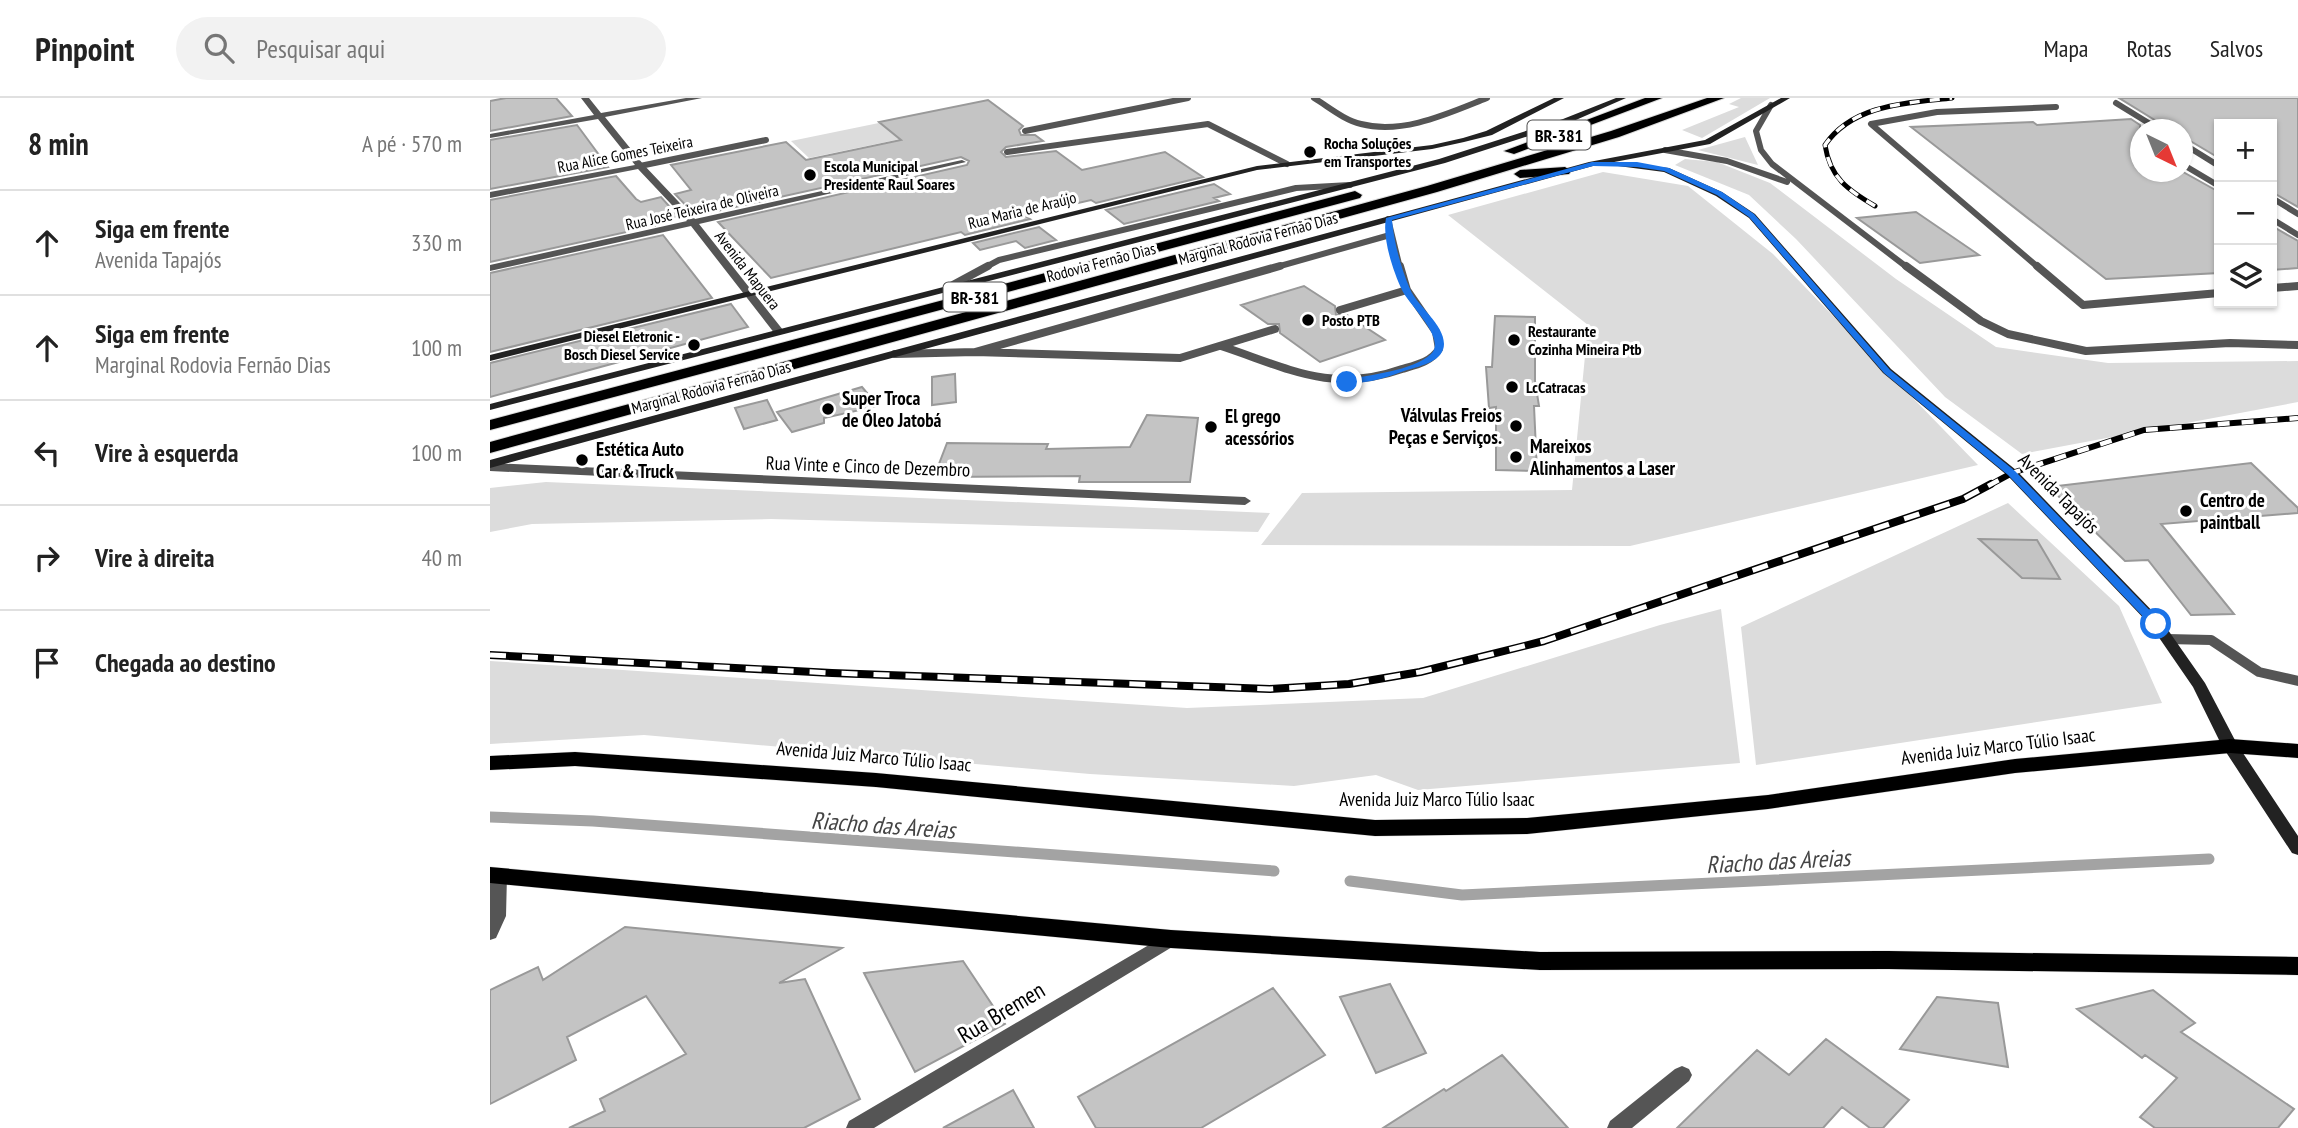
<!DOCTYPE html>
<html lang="pt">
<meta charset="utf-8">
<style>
body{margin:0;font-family:"PT Sans Narrow",sans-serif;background:#f2f2f2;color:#222}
.controls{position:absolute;right:21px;top:21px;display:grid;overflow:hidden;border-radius:0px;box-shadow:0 2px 5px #0004}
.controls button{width:63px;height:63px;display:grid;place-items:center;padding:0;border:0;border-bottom:2px solid #e0e0e0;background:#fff;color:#222;font:35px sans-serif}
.compass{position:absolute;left:1640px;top:21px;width:63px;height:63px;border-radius:50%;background:#fff;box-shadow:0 2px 5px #0004;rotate:137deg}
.stop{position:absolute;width:21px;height:21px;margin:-16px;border:5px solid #1a73e8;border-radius:50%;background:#fff}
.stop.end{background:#1a73e8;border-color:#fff;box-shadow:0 2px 7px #0008}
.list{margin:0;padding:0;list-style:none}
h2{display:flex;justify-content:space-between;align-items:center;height:91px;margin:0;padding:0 28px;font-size:30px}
h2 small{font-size:23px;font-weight:400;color:#767676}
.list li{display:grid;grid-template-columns:46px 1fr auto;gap:21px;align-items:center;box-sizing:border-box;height:105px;padding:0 28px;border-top:2px solid #e0e0e0}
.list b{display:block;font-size:26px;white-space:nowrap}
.list p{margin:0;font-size:23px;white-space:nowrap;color:#767676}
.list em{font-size:23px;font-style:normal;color:#767676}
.icon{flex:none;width:38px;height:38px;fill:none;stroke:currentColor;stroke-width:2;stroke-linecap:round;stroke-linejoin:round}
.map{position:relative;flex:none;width:1808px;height:1030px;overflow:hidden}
header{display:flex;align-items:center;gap:42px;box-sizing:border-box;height:98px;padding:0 35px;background:#fff;border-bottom:2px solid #e0e0e0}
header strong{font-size:33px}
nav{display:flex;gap:38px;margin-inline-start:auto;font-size:24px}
.search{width:490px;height:63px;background:#f2f2f2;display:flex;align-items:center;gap:18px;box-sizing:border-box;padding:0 24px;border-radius:38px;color:#767676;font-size:26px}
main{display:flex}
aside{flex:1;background:#fff}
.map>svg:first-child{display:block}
</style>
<header>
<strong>Pinpoint</strong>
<div class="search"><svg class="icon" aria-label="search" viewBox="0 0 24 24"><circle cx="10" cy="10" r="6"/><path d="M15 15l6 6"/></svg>Pesquisar aqui</div>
<nav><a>Mapa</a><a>Rotas</a><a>Salvos</a></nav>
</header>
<main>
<aside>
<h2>8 min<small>A pé · 570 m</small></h2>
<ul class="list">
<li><svg class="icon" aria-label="ahead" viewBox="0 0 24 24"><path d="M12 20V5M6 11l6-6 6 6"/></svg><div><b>Siga em frente</b><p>Avenida Tapajós</p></div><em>330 m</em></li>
<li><svg class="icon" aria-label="ahead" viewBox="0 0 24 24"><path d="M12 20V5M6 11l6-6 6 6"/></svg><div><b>Siga em frente</b><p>Marginal Rodovia Fernão Dias</p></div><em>100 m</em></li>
<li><svg class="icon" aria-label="left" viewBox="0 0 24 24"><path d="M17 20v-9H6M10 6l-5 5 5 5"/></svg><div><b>Vire à esquerda</b></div><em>100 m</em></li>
<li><svg class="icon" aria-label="right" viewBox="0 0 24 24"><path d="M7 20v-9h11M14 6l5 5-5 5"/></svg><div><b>Vire à direita</b></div><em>40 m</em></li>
<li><svg class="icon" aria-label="arrive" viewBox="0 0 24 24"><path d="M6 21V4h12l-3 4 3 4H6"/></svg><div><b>Chegada ao destino</b></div></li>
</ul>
</aside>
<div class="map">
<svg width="1808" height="1030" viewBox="0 0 1808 1030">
<rect width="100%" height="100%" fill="#fff"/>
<!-- green -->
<path fill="#dcdcdc" d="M1251,0h29l-68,40 -20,-8 57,-23 -10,-3z
M423,18l21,16 -125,26 -18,-17z
M1255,39l13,28 -60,-15z
M1195,61l32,3 53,21 126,96 100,68 112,16 190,-2v41l-276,52 -77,-57 -149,-158 -47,-44 -74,-30z
M1113,74l85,14 85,68 205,211 -348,81 -369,-1 41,-52 270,-3 16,-165 -140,-110z
M56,384l724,31 -12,19 -487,-13 -239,5 -42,8v-44z
M1518,405l111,103 43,97 -406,62 -15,-138z
M1231,511l19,154 -322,27 -42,-15 -82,11 -204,-12 -446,-39 -154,9v-83l697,47 236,-10 237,-73z"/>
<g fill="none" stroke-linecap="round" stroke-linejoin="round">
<!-- stream -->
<path stroke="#a3a3a3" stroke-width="11" d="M0,719l103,4 681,50
M860,783l112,14 747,-36"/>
</g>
<!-- building -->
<path fill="#c4c4c4" stroke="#999" stroke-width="2" d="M16,0h50l16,18 -82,15v-30z
M1629,0h179v109l-26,-15v-68h-53v34l-37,-22v-6h-11z
M498,2l35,26 -4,4 2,5h14l8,6 -37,6 -5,5 5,5 50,-6 26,19 83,-18 38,25 -107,26 -5,-3 -61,14 -5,2 5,3 -65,16 -4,-3 -190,46 -53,-56 249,-57 2,-4 -8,-4 -253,56 -4,-3 -12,2 -17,-18 16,-4 -20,-25 115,-23 20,18 95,-20 -22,-18z
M1641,21l9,6v47h43l36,20v81l-113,6 -195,-152 122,-5 4,3z
M87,27l31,42 -118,22v-49z
M126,78l20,23 5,3 20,-5 17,19 -28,6 4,4 -164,36v-62z
M724,86l16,10 -16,4 5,3 -95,23 -18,-14z
M1426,114l63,43 -59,8 -63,-45z
M1782,128l26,15v27l-26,2z
M549,129l17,13 -31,8 -9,-7 -36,9 -7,-7z
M173,137l49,63 -222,54v-79z
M814,188l31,20 1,9h11l38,25 -65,22 -40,-29 -1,-9h-11l-27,-19z
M241,206l17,23 -258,70v-34z
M1005,218l40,1v64l4,25h-5l3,65 -41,-1v-63l-7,1 -3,-41h6z
M465,276l1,28 -24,3v-28z
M372,289l16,19 -54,12v5l-32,9 -15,-20z
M277,302l10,20 -33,9 -9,-21z
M657,317l51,3 -8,64h-111l1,-6 -146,1 13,-34 101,1 -2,5 84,-2z
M1761,365l47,45v5l-137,11 73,90 -43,1 -43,-55 -23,1 -76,-74z
M1489,441l58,1 23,39 -38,-1z
M135,829l217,21 -63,35 26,-4 55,120 -56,29h-235l36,-17 -5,-12 86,-45 -40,-58 -79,41 9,23 -86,44v-114l48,-23 5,13z
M473,863l42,63 -90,48 -51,-99z
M900,886l36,69 -50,20 -36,-76z
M783,890l52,67 -124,73h-105l-18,-31z
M1663,892l42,33 -14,9 113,77 -16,19h-123l-15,-11 37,-39 -32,-23 -3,3 -65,-49z
M1447,899l61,6 10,64 -108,-18z
M1336,941l83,61 -26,28h-13l-28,-21 -19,21h-146l80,-78 32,25z
M1012,957l66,73h-185l61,-39 2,2z
M523,992l21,38h-91z"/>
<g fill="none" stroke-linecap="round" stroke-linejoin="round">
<defs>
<path id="primary" d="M1740,641l68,5v14l-68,-5 -215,20 -247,36 -241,25 -152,2 -499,-49 -301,-21 -85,4v-14l85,-4 301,21 499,47 152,-2 241,-23 247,-36z
M0,769l681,63 369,22 348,-1 410,6v18l-410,-6 -348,1 -369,-22 -681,-65z"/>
<path id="highway" d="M1155,0h17l-148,56 -10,-3z
M1217,0h17l-105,39 -182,55 -947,261v-11l937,-256 184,-55z
M1075,69l6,4 -2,3 -49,4 -6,-4 6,-4z
M865,93l7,4 -2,3 -870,232v-10z"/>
</defs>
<!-- primary casing -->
<use href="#primary" stroke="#dbdbdb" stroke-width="1"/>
<!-- highway casing -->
<use href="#highway" stroke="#dbdbdb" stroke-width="2"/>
<!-- lane-far2 -->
<path stroke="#555" stroke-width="6" d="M824,0c15,9 30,22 47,26 42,11 88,-11 126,-26
M1626,5l44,27
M1281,7l-15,26 5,19 11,14 136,104
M535,33l163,-33
M1692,45l37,23
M1175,52l62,11 60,21
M517,54l201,-28 79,40
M1692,66l37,22
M150,68l126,-26
M1782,100l26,16
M898,121l12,49
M1782,121l26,16
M494,170l15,-8 297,-72 54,-3
M783,170l117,-33
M1549,170l-168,-144 66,-12 119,-5"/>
<!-- lane-far1 -->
<path stroke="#555" stroke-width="8" d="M1416,168l75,55 27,13 78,17 144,-8 68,2
M1547,168l46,39 136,-12
M461,188l37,-20
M1782,190l26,-2
M850,212l67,-20 -7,-24
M731,248c67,22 110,48 181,23 14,-4 29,-7 37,-20l-3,-17 -29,-42
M485,254l305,-86
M405,256l80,-2 205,6 95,-29"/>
<!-- lane -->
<path stroke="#555" stroke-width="10" d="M1677,541l44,1 48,32 39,9"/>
<!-- street -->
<path fill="#555" fill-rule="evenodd" d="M91,0h8l12,15 85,-15h16l-97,19 38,47 52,55 267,-59 4,2 -267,62 84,106v4h-8l-84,-108 -201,45v-6l197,-44 -49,-52 -148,29v-6l145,-27 -37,-46 -108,19v-4l104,-19z
M0,365l755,34 6,4 -6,4 -755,-34z
M8,770l6,2 3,5 -1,41 -10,22 -6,2v-66l2,-4z
M681,834l6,2 3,5 -3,5 -303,184h-28l3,-7z
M1192,968l7,3 3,6 -3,6 -57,47h-25l3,-7 65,-52z"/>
<!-- secondary -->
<path fill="#222" fill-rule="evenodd" d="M1064,0h10l-72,37 -28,7 -32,7 -175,21 -767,191v-6l767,-189 175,-21 31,-7 23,-7z
M1126,0h10l-57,25 -124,40 -955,247v-6l949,-245 124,-40z
M1291,0h9l-80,46 -117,22 -1103,302v-8l1099,-298 116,-22z
M1125,64l54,6 53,24 33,22 136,155 125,101 145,150 44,63 32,61 61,92v19l-6,-2 -70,-107 -29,-59 -42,-61 -143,-150 -125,-103 -134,-155 -33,-22 -52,-24 -46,-6h-3z"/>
<!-- primary -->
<use href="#primary" fill="#000" fill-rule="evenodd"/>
<!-- highway -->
<use href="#highway" fill="#000" fill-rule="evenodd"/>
<defs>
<path id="rail-far2" d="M1385,108c-27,-16 -45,-28 -50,-61 28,-41 82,-42 127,-47"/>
<path id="rail-far1" d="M1498,388l24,-13 132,-43 154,-12"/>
<path id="rail" d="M0,557l342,18 438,16 79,-5 71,-12 124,-31 419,-142 28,-15"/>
</defs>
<!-- rail-far2 casing -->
<use href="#rail-far2" stroke="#000" stroke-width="5"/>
<!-- rail-far1 casing -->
<use href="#rail-far1" stroke="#000" stroke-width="6"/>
<!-- rail casing -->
<use href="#rail" stroke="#000" stroke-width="8"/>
<!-- rail-far2 -->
<use href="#rail-far2" stroke="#fff" stroke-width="3.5" stroke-dasharray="10" stroke-linecap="butt"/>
<!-- rail-far1 -->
<use href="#rail-far1" stroke="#fff" stroke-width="4.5" stroke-dasharray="12" stroke-linecap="butt"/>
<!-- rail -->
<use href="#rail" stroke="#fff" stroke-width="5" stroke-dasharray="16" stroke-linecap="butt"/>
</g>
<!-- route -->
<path fill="#1a73e8" d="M1102,64h45l32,6 53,24 32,22 136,156 125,101 145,150v5h-8l-144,-151 -124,-102 -135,-156 -32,-22 -53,-24 -27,-4 -44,-1 -201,54c2,23 9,48 18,69 7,17 34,35 34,55 0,17 -23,22 -37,26 -19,7 -42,15 -63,13v-3c24,-5 69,-9 87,-26 16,-15 -22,-49 -29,-64 -9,-19 -20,-52 -16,-72z"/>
<!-- markers -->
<g fill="#000" stroke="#fff" stroke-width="2.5">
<circle cx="820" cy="54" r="7"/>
<circle cx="320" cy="77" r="7"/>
<circle cx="818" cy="222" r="7"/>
<circle cx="1024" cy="242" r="7"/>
<circle cx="204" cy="247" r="7"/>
<circle cx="1022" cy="289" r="7"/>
<circle cx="338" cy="311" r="7"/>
<circle cx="1026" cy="328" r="7"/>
<circle cx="721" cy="329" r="7"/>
<circle cx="1026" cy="359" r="7"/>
<circle cx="92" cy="362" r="7"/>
<circle cx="1696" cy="413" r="7"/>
</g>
<g text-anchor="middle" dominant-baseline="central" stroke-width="6" stroke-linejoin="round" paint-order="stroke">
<!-- far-poi labels -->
<g font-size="16" font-weight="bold" fill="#000" stroke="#fff" text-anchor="start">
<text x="834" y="45">Rocha Soluções<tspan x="834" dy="18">em Transportes</tspan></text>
<text x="334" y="68">Escola Municipal<tspan x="334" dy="18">Presidente Raul Soares</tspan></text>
<text x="832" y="222">Posto PTB</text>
<text x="1038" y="233">Restaurante<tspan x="1038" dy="18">Cozinha Mineira Ptb</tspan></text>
<text x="190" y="238" text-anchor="end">Diesel Eletronic -<tspan x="190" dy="18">Bosch Diesel Service</tspan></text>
<text x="1036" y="289">LcCatracas</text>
</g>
<!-- far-street labels -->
<g font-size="16" fill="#000" stroke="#fff">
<text transform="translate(135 56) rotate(-11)">Rua Alice Gomes Teixeira</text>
<text transform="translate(212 109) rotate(-13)">Rua José Teixeira de Oliveira</text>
<text transform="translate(532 112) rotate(-14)">Rua Maria de Araújo</text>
<text transform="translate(768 140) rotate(-15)">Marginal Rodovia Fernão Dias</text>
<text transform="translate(611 164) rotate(-15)">Rodovia Fernão Dias</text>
<text transform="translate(258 172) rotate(52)">Avenida Mapuera</text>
<text transform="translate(221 289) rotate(-15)">Marginal Rodovia Fernão Dias</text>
</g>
<!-- shield labels -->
<g fill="#fff" stroke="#4c4c4c" stroke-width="2">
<rect x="1037.5" y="22.5" width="63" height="29" rx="5"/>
<rect x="453.5" y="184.5" width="63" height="29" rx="5"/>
</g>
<g font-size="18" font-weight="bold" fill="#000">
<text x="1069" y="37">BR-381</text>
<text x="485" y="199">BR-381</text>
</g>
<!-- poi labels -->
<g font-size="19" font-weight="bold" fill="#000" stroke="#fff" text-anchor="start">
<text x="352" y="300">Super Troca<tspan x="352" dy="22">de Óleo Jatobá</tspan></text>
<text x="1012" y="317" text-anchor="end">Válvulas Freios<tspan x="1012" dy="22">Peças e Serviços.</tspan></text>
<text x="735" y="318">El grego<tspan x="735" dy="22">acessórios</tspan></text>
<text x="1040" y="348">Mareixos<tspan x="1040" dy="22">Alinhamentos a Laser</tspan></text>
<text x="106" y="351">Estética Auto<tspan x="106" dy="22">Car &amp; Truck</tspan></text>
<text x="1710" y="402">Centro de<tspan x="1710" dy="22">paintball</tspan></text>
</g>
<!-- street labels -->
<g font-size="19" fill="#000" stroke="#fff">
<text transform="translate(378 368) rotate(2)">Rua Vinte e Cinco de Dezembro</text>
<text transform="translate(1569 395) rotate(45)">Avenida Tapajós</text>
<text transform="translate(1508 648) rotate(-7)">Avenida Juiz Marco Túlio Isaac</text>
<text transform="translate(384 658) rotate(5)">Avenida Juiz Marco Túlio Isaac</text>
<text x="947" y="701">Avenida Juiz Marco Túlio Isaac</text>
</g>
<!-- near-street labels -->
<g font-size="23" fill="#000" stroke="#fff">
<text transform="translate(511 914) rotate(-31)">Rua Bremen</text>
</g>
<!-- near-water labels -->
<g font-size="24" font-style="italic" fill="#444" stroke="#fff">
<text transform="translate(393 727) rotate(4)">Riacho das Areias</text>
<text transform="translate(1288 763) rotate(-3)">Riacho das Areias</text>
</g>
</g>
</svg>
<div class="controls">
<button>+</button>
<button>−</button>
<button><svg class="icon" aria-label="layers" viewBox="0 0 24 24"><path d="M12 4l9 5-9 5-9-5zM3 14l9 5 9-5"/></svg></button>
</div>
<svg class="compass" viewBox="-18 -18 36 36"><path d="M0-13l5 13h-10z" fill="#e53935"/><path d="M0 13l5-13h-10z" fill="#767676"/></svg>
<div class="stop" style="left:1666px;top:526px"></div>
<div class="stop end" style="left:857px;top:284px"></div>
</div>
</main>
